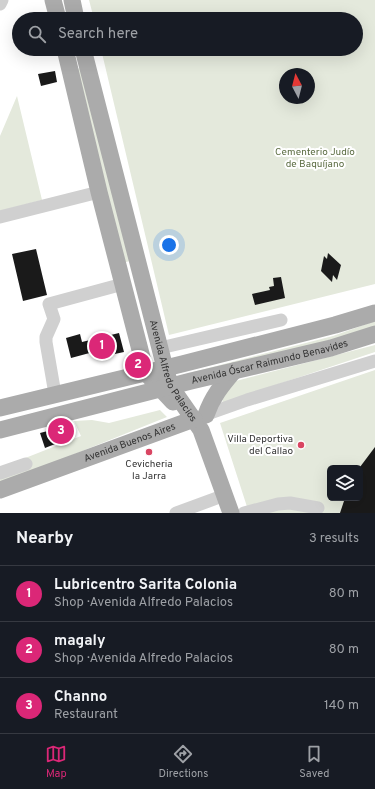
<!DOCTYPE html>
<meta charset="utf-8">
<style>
body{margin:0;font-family:Overpass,sans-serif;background:#20242c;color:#f1f3f6}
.controls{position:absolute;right:12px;bottom:12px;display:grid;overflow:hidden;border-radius:6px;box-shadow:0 4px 16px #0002}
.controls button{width:36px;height:36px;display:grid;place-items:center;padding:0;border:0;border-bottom:1px solid #363941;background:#171b24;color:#f1f3f6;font:20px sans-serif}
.compass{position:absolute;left:279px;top:68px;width:36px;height:36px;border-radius:50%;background:#171b24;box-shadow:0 4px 16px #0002;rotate:353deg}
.you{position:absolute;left:169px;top:245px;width:14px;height:14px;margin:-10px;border:3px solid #fff;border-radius:50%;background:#1a73e8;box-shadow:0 0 0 6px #1a73e833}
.badge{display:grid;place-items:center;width:26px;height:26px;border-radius:50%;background:#db2777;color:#fff;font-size:13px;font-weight:700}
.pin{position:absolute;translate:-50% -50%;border:2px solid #fff;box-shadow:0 1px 4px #0006}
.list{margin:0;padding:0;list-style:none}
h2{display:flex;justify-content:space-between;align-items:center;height:52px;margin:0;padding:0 16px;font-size:17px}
h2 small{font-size:13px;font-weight:400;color:#9ea1a6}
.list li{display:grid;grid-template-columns:26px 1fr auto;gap:12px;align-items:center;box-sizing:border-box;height:56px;padding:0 16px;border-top:1px solid #363941}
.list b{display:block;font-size:15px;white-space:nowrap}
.list p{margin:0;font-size:13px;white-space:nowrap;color:#9ea1a6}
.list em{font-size:13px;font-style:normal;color:#9ea1a6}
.icon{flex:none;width:22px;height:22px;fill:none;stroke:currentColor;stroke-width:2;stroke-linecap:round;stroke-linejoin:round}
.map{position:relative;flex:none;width:375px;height:513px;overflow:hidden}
.search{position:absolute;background:#171b24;box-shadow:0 4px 16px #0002;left:12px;right:12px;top:12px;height:44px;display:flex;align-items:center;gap:10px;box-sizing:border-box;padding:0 14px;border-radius:22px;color:#9ea1a6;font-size:15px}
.sheet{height:220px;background:#171b24}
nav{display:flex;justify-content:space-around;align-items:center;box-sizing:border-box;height:56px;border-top:1px solid #363941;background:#171b24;font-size:11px;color:#9ea1a6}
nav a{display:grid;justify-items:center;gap:2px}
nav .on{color:#db2777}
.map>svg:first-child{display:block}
</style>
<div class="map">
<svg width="375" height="513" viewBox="0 0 375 513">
<rect width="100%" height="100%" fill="#fff"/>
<!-- green -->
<path fill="#e4e9dc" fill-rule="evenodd" d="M89,0h286v284l-206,51 -68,-286h255v-30h-262zM285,74h24v24h-24z
M84,67l49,193 -10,3 -46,-194z
M17,96l25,104 -42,11v-75z
M375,321v6l-35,12 -147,37v-4l140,-36z
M375,345v7l-153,51 2,-7 8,-14z
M375,370v143h-126l-29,-90zM330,468h30v30h-30z
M160,410l7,7 -167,67v-16l81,-32 -7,-15 18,-1 17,3z"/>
<!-- building -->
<path fill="#1a1a1a" d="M55,71l2,11 -16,4 -3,-12z
M36,249l11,46 -24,6 -11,-47z
M328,253l13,12 -4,15 -4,-5 -1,7 -11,-11 3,-15 3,3z
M281,277l4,21 -30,7 -3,-11 18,-4 -1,-3 5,-1 -1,-8z
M119,333l5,19 -14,3 -1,-2 -11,2 -1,-4 -26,7 -5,-20 14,-4 2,8z
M71,425l4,11 -30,12 -5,-15z
M375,447v66h-35l5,-15h15v-31z"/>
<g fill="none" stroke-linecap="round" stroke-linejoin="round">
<!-- minor -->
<path stroke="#d0d0d0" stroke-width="13" d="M0,4l2,-4
M0,217l99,-25
M160,348l121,-28
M55,394l-9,-52v-5l8,-18 -5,-15 74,-20
M202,416l45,-16 128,-39
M0,473l26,-9
M176,513l49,-18
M244,513l34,-9 12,-1 28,5"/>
<!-- major -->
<g stroke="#ababab" stroke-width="17">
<path d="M53,0l5,19"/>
<path d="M72,0l4,19"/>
<path d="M65,49l34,143 47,181 27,29"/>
<path id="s1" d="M83,49l82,319 6,19 30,43 30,83"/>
<path d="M0,408l182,-44 153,-39 40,-12"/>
<path d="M206,415c6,-18 16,-30 28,-44"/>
<path id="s2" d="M0,430l191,-49 140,-33 44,-14"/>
<path id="s3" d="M0,490l194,-71"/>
</g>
</g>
<!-- markers -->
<g fill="#d94562" stroke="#fff" stroke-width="1.5">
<circle cx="301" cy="445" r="4"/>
<circle cx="149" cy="452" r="4"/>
</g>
<g text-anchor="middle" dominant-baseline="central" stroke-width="4" stroke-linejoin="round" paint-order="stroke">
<!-- park labels -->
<g font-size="10" fill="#5b6c42" stroke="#fff">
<text x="315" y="152">Cementerio Judío<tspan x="315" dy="12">de Baquíjano</tspan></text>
</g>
<!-- street labels -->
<g font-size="10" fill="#333" stroke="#fff">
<text stroke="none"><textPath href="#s2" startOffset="278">Avenida Óscar Raimundo Benavides</textPath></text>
<text stroke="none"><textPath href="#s1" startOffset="335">Avenida Alfredo Palacios</textPath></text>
<text stroke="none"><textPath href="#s3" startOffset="138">Avenida Buenos Aires</textPath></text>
</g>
<!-- poi labels -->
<g font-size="10" fill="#333" stroke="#fff" text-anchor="end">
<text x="293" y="439">Villa Deportiva<tspan x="293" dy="12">del Callao</tspan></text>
<text x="149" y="464" text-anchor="middle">Cevicheria<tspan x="149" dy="12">la Jarra</tspan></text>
</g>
</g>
</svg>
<div class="controls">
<button><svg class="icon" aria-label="layers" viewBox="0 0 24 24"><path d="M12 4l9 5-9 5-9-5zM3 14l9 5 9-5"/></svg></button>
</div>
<svg class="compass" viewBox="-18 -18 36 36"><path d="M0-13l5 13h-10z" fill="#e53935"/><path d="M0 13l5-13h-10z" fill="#9ea1a6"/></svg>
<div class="you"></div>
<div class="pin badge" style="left:102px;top:346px">1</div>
<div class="pin badge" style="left:138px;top:365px">2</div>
<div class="pin badge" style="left:61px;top:431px">3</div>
<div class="search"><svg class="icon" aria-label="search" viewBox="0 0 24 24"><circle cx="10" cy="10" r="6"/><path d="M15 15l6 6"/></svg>Search here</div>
</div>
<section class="sheet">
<h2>Nearby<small>3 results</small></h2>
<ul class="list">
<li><span class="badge">1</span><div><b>Lubricentro Sarita Colonia</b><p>Shop · Avenida Alfredo Palacios</p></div><em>80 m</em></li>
<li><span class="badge">2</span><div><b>magaly</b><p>Shop · Avenida Alfredo Palacios</p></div><em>80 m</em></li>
<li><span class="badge">3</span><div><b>Channo</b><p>Restaurant</p></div><em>140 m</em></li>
</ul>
</section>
<nav>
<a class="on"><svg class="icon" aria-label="map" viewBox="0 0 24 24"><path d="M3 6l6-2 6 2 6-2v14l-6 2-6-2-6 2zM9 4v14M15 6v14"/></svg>Map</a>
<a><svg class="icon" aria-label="directions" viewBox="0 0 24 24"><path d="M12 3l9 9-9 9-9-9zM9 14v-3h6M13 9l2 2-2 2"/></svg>Directions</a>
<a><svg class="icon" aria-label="saved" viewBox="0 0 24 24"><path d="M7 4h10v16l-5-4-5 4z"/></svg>Saved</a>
</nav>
